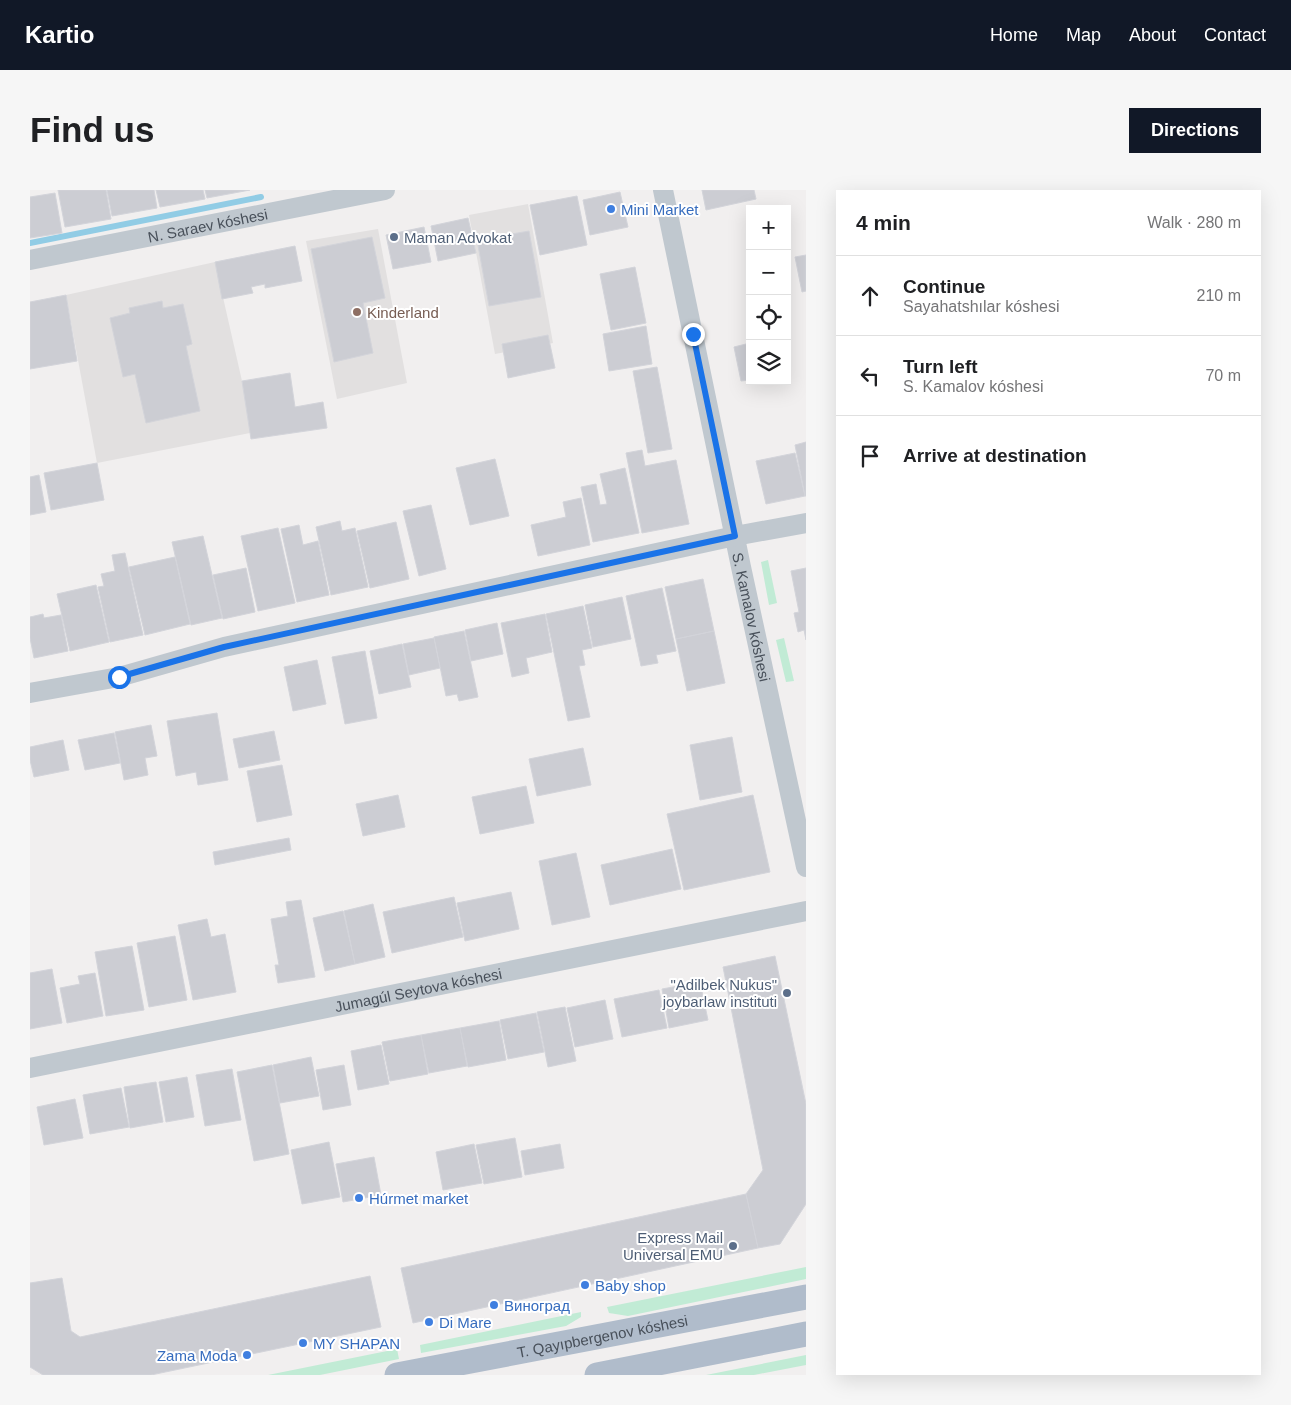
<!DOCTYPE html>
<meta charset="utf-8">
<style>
body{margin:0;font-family:Arial,sans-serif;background:#f6f6f6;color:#202124}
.controls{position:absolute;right:15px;top:15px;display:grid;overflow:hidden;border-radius:0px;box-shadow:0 5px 20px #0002}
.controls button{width:45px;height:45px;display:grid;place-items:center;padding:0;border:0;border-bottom:1px solid #e0e0e0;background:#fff;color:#202124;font:25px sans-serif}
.stop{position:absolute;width:15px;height:15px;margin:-11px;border:4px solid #1a73e8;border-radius:50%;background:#fff}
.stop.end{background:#1a73e8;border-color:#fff;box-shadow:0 1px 5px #0008}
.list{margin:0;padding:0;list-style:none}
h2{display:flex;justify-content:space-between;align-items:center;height:65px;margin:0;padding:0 20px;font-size:21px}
h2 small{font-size:16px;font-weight:400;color:#757577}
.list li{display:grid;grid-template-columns:32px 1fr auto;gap:15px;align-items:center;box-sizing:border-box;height:80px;padding:0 20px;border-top:1px solid #e0e0e0}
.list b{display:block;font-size:19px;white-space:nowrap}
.list p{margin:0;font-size:16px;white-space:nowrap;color:#757577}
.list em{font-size:16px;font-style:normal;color:#757577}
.icon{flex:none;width:28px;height:28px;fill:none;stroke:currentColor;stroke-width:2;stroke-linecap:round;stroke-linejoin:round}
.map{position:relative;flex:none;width:776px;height:1185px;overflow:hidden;border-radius:0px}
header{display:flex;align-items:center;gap:30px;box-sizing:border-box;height:70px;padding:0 25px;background:#111827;color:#fff}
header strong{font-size:24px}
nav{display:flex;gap:28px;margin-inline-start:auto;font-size:18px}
.intro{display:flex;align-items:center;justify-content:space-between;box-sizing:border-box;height:120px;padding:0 30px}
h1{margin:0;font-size:35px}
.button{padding:12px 22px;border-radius:0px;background:#111827;color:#fff;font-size:18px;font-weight:700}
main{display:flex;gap:30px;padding:0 30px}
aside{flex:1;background:#fff;border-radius:0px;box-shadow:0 5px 20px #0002}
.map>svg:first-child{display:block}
</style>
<header>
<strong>Kartio</strong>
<nav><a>Home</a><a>Map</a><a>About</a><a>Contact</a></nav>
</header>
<div class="intro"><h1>Find us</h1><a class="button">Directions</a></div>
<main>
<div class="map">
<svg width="776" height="1185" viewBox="0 0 776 1185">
<rect width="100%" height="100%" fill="#f1efef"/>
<!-- education -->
<path fill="#e2e0e0" d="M498,14l25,139 -58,11 -26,-139z
M348,39l29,154 -70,16 -31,-158z
M185,72l27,119 8,52 -153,30 -31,-168z"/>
<!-- green -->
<path fill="#c1ebd5" d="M738,370l9,43 -8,2 -8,-43z
M754,448l10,43 -8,1 -10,-42z
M776,1077v12l-178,37 -19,-3 -2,-6z
M551,1122v5l-15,9 -145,27 -1,-8z
M367,1159l2,10 -79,16h-52z
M776,1165v10l-52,10h-48z"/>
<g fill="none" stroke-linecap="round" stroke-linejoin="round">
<!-- stream -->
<path stroke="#91cce5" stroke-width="6" d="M0,53l231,-46"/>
</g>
<!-- building -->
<path fill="#cccdd3" stroke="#d3d4da" d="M28,0h48l5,29 -46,8z
M77,0h47l3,18 -45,8z
M126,0h47l2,9 -45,8z
M175,0h45l-43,8z
M672,0h52l2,9 -50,11z
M590,2l8,35 -38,8 -7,-35z
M25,3l7,40 -32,5v-41z
M547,6l10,49 -47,10 -10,-50z
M438,28l8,35 -38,8 -7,-35z
M394,37l7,35 -38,7 -7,-34z
M499,41l12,66 -52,9 -12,-66z
M342,47l13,61 -22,5 10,50 -39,9 -23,-113z
M265,56l7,35 -37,7v-4l-14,3 2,6 -31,6 -7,-37z
M776,65v36l-4,1 -7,-35z
M605,77l11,56 -35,7 -11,-56z
M36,105l11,66 -47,8v-67z
M132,111l1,7 20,-4 9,40 -6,2 14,65 -54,12 -11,-49 -12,3 -13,-59 20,-5 -1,-5z
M616,136l6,38 -43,7 -6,-37z
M518,145l7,33 -47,10 -6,-34z
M720,153v37l-9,1 -7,-34z
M627,177l15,82 -24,4 -15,-82z
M260,183l5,34 28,-5 4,26 -76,11 -9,-58z
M776,252v54h-1l-10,-51z
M612,260l3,16 31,-6 13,64 -47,9 -16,-80z
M765,263l10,43 -39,8 -10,-43z
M465,269l14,57 -39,9 -14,-57z
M67,273l7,37 -53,10 -7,-37z
M595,278l14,65 -46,9 -12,-55 15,-3 4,21 7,-1 -7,-30z
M9,285l7,37 -16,3v-38z
M551,308l9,47 -52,11 -7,-31 35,-8 -3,-15z
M401,315l15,64 -27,7 -16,-65z
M310,331l2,10 13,-3 13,59 -37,8 -15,-68z
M366,332l13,57 -39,9 -13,-57z
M269,335l4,20 15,-4 11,54 -32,7 -16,-73z
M248,338l17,75 -37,8 -17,-75z
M173,346l19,82 -31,7 -19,-83z
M95,363l18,82 -33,7 -12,-55 6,-1 -3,-12 14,-3 -3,-16z
M145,367l15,67 -45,11 -16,-68z
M216,378l9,44 -32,7 -10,-44z
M776,378v72l-2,-10 -6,2 -4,-19 5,-1 -8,-41z
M673,389l11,52 -38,8 -11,-52z
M66,395l13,57 -39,9 -13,-57z
M632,398l14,63 -20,4 2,8 -17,3 -15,-70z
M592,407l9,42 -38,8 -8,-42z
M553,416l9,42 -10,2 3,15 -6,1 11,51 -22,4 -22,-107z
M13,424l1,4 17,-3 7,36 -34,7 -4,-20v-21z
M515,424l7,38 -26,6 3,15 -17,4 -11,-54z
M467,433l6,31 -32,7 -6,-31z
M434,441l14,66 -19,4 -2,-7 -11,2 -12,-59z
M684,441l11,52 -38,8 -11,-52z
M404,448l6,30 -31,7 -6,-31z
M372,454l9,43 -32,7 -9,-43z
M335,461l12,67 -32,6 -13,-67z
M287,470l9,44 -33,7 -9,-44z
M187,523l11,67 -30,5 -2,-13 -20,4 -9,-55z
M121,535l6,31 -12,2 3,17 -24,5 -9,-48z
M244,541l6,29 -41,8 -6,-29z
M84,543l6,30 -35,7 -7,-30z
M702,547l10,55 -42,8 -10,-55z
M33,550l6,30 -35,7 -4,-17v-13z
M553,558l8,37 -54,11 -8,-37z
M252,575l10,50 -35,7 -10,-51z
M496,596l8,37 -54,11 -8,-37z
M368,605l7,32 -42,9 -7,-32z
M723,605l17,77 -86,18 -17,-76z
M259,648l2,12 -76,15 -2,-13z
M642,659l9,40 -71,16 -9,-40z
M546,663l14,64 -38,8 -13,-64z
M481,702l8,37 -54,12 -8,-38z
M424,707l9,40 -71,16 -9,-41z
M271,710l14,77 -37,6 -3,-18h4l-8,-46 17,-3 -2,-14z
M343,714l12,53 -30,7 -11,-53z
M313,721l12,53 -30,7 -12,-53z
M177,729l4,18 14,-3 11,58 -43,8 -15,-75z
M145,746l12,64 -38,7 -12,-64z
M102,756l12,64 -38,6 -11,-64z
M745,766l31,148v100l-26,40 -22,4 -12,-54 17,-24 -40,-203z
M22,779l10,54 -32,6v-56z
M65,783l8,43 -36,7 -7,-35 20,-4 -2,-8z
M670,792l8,38 -39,8 -7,-39z
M629,800l8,38 -45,9 -8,-38z
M575,810l8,39 -38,8 -8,-39z
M535,817l11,54 -28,6 -11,-55z
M506,823l8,39 -36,7 -8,-39z
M469,831l7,39 -38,7 -8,-39z
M430,838l7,38 -38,7 -8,-38z
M391,845l7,39 -38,7 -8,-39z
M351,855l8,39 -31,6 -7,-39z
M281,867l8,39 -39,7 -7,-38z
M242,875l17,89 -35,7 -17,-89z
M314,875l7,40 -28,5 -7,-40z
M202,879l9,51 -36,6 -9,-51z
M157,887l7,40 -28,5 -7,-40z
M126,892l7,40 -33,6 -6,-41z
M91,898l8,39 -39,7 -7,-39z
M45,909l8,39 -39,7 -7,-38z
M485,948l7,39 -38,7 -8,-39z
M299,952l11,55 -38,7 -11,-54z
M444,954l8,39 -39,7 -7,-38z
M530,954l4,24 -39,7 -4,-24z
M344,967l7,38 -38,7 -7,-38z
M716,1004l12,54 -345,75 -12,-55z
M340,1086l11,51 -230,48h-108l-13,-8v-84l32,-5 9,53 9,6z"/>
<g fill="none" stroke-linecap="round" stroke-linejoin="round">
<!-- minor -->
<g stroke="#c0c8cf" stroke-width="20">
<path id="s1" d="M633,0l78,377 65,300"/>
<path id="s2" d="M0,70l355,-70"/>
<path d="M0,503l89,-16 105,-30 511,-111 71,-13"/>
<path id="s3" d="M0,878l776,-157"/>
</g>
<!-- major -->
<g stroke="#b0bccb" stroke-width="25">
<path id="s4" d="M367,1185l409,-78"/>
<path d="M567,1185l209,-41"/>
</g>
</g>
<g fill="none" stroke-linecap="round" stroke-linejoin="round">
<!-- route -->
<path stroke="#1a73e8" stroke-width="6" d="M89,487l105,-30 511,-111 -42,-202"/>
</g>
<!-- markers -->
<g fill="#3f7fe0" stroke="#fff" stroke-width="2">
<circle cx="581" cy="19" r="5"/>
<circle cx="329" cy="1008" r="5"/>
<circle cx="555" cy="1095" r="5"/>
<circle cx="464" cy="1115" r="5"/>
<circle cx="399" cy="1132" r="5"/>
<circle cx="273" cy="1153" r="5"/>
<circle cx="217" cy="1165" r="5"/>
</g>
<g fill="#5c6f8a" stroke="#fff" stroke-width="2">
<circle cx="364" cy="47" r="5"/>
<circle cx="757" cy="803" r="5"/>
<circle cx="703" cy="1056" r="5"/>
</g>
<circle fill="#8d6e63" stroke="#fff" stroke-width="2" cx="327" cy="122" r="5"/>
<g text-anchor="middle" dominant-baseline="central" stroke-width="4" stroke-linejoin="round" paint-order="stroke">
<!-- shop labels -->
<g font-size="15" fill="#366cbe" stroke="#fff" text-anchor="start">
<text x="591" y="19">Mini Market</text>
<text x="339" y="1008">Húrmet market</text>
<text x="565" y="1095">Baby shop</text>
<text x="474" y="1115">Виноград</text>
<text x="409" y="1132">Di Mare</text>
<text x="283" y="1153">MY SHAPAN</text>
<text x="207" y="1165" text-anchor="end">Zama Moda</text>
</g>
<!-- street labels -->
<g font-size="15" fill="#48505a" stroke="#fff">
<text stroke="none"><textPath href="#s2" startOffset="181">N. Saraev kóshesi</textPath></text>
<text stroke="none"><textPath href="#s1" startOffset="436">S. Kamalov kóshesi</textPath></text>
<text stroke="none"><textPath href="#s3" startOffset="396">Jumagúl Seytova kóshesi</textPath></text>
<text stroke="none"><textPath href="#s4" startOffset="209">T. Qayıpbergenov kóshesi</textPath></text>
</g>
<!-- service labels -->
<g font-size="15" fill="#4e5e75" stroke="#fff" text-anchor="end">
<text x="374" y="47" text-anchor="start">Maman Advokat</text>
<text x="747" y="794">"Adilbek Nukus"<tspan x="747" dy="17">joybarlaw instituti</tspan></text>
<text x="693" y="1047">Express Mail<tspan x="693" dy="17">Universal EMU</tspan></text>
</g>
<!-- education labels -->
<g font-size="15" fill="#785e54" stroke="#fff" text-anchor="start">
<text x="337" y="122">Kinderland</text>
</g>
</g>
</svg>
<div class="controls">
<button>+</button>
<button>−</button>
<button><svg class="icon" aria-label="locate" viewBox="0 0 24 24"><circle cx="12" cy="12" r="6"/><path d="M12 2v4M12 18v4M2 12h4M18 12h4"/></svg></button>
<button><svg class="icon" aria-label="layers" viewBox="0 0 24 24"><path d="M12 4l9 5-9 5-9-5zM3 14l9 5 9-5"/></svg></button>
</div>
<div class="stop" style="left:89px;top:487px"></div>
<div class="stop end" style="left:663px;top:144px"></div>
</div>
<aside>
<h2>4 min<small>Walk · 280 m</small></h2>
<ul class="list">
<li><svg class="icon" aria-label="ahead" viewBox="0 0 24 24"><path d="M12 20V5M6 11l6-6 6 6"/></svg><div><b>Continue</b><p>Sayahatshılar kóshesi</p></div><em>210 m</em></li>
<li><svg class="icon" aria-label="left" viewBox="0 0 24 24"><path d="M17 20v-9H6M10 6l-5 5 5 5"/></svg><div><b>Turn left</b><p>S. Kamalov kóshesi</p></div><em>70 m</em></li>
<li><svg class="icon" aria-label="arrive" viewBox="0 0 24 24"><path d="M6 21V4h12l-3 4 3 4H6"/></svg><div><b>Arrive at destination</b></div></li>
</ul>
</aside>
</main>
